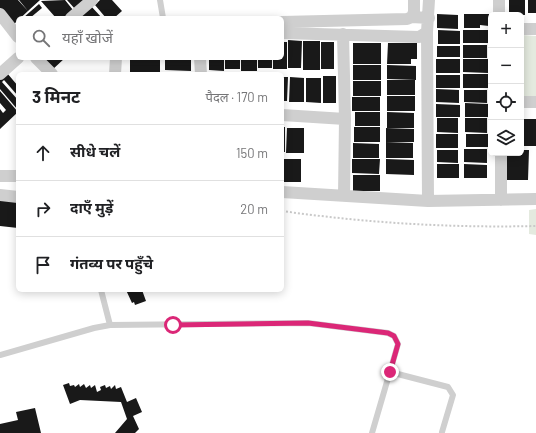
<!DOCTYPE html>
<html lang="hi">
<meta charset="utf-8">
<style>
body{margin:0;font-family:Barlow,"Noto Sans Devanagari",sans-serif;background:#f6f6f6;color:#202124}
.controls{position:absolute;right:12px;top:12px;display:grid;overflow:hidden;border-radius:6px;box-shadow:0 2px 10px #0003}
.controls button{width:36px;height:36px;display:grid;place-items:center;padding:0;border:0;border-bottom:1px solid #e0e0e0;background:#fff;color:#202124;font:20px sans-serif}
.stop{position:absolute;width:12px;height:12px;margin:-9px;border:3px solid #db2777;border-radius:50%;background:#fff}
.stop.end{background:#db2777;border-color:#fff;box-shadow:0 1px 4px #0008}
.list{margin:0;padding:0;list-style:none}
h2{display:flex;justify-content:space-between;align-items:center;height:52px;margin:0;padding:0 16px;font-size:17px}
h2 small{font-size:13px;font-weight:400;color:#757577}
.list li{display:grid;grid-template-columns:26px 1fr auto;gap:12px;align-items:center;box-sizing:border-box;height:56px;padding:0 16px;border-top:1px solid #e0e0e0}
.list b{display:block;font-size:15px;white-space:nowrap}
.list em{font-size:13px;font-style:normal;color:#757577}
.icon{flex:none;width:22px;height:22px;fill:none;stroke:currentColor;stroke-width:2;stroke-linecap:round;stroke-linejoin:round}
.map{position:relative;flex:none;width:536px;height:433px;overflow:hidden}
.search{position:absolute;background:#fff;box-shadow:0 2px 10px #0003;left:16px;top:16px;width:268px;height:44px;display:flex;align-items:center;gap:10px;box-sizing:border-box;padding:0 14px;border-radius:6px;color:#757577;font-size:15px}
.panel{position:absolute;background:#fff;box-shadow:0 2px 10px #0003;left:16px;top:72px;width:268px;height:220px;border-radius:6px}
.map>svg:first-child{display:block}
</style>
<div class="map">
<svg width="536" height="433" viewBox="0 0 536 433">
<rect width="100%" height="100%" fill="#fff"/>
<!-- green -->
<path fill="#e4eadf" d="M521,35l15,1v62h-15z
M536,209v26l-7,-1v-24z"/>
<!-- building -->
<path fill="#191919" d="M0,0h18l10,11 -14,13 -14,-16z
M19,0h21l-12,11z
M65,0l8,10 -9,8h-8l-15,-17z
M67,0h18l-10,9z
M100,0h12l10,11 -8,7h-8l-11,-13z
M509,0h16v15l-16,-1z
M528,0h8v13h-8z
M39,4l3,4 -12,10h-7z
M90,5l12,13h-23z
M437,14l21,1v14l-21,-1z
M464,14h25v12l-9,-1v3h-16z
M438,30l22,1v13h-22z
M463,30h26v13h-26z
M288,40l14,1 -1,27h-13z
M303,41h17v29h-17z
M282,42h5v27h-14v-11h9z
M321,42h13v27h-13z
M353,43h28v21h-28z
M388,43h29v16h-6v5h-24z
M463,45h24v13h-24z
M437,46h23v11h-23z
M42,58h23l-13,12z
M130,58l30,1v14l-30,-1z
M165,58h26v13l-26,-1z
M209,58h15v13l-15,-1z
M225,58h15v11h-15z
M241,58h16v13h-16z
M258,58h14v10h-14z
M436,59h24v14h-24z
M463,59h26l-1,14 -25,-1z
M353,65h28v15h-28z
M387,65l29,1v14l-29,-1z
M7,73l11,13v10l-14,-16 -2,2 16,18v10l-18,-21v-11z
M463,74h25v14h-25z
M436,75h24v13h-24z
M323,76h13v27h-13z
M282,77h6l-1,24h-5z
M290,77l14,1v24h-15z
M306,78h15v25l-15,-1z
M387,80h28v15h-28z
M353,81h28v15h-28z
M436,89l23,1v13l-23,-1z
M464,90h23v13l-23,-1z
M0,91l18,21 -18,17v-20l3,4 3,-3 -6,-7z
M387,96h28v15h-28z
M352,97h28v14h-28z
M465,103l23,1v13h-23z
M436,104l24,1v12h-24z
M355,112h25v14h-25z
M387,112l27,1v15h-27z
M437,118h21v15l-21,-1z
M465,118h22v15l-22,-1z
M521,119h15v27h-15z
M282,127h3v25h-3z
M354,127h26v15h-26z
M287,128h17v25h-18z
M386,128l28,1v13h-28z
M436,134h22v14h-22z
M466,134h22v13h-22z
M386,142l27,1v15h-27z
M353,143l26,1v14h-26z
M464,149h23v14l-23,-1z
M437,150h21v13l-21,-1z
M521,150h8l-1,30h-22v-27h15z
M284,159h17v23h-17z
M352,159h28l-1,15 -27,-1z
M386,159l28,1v15l-28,-1z
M437,164h22v14h-22z
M464,164l23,1v13h-23z
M353,175h27v16h-27z
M0,198l18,1v29l-18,-2z
M126,290h16l4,11 -11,4 -1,-3 -2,1z
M69,383l1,3 4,-1 1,2 4,-3 1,3 4,-3 2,4 4,-3 1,3 4,-3 2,7 4,-2 -1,-3 5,-2 1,3 4,-2 1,3 4,-4 1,4 5,-2 6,15 9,-4 6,14 -9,4 6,13 -4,4h-20l12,-14 -6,-17 -41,-2 -10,4 -7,-19z
M35,408l6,25h-41v-9l18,-4 -2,-8z"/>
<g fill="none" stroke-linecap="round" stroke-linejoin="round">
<!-- path -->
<path stroke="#c9c9c9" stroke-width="2" stroke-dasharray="2 2" stroke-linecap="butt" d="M282,211c85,12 169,17 254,15"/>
<!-- lane -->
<path stroke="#cfcfcf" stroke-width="6" d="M160,0l3,18
M101,290l9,35
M0,355l94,-27 16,-3 198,-2 80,10 6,3 4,8 -26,89
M390,372l58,15 5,8 -11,37"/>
<!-- street -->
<path stroke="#cfcfcf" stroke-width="12" d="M499,0v15
M0,14l18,23
M412,17l2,-5v-12
M71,18l21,-18
M282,22l125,-3 5,-2 17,1
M521,29h15
M282,33l137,4 8,-5
M343,34l2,85 -1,77
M36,58l16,16
M200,58l1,16
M0,74l18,-16
M115,74l1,-16
M521,102h15
M282,115l63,4
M501,153v47
M0,176h18
M282,192l146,9 108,-2
M0,195l18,2
M428,201l-1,-169 2,-32"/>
</g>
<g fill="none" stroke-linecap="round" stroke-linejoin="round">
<!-- route -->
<path stroke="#db2777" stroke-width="5" d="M173,325l135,-2 80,10 6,3 4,8 -8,28"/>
</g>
</svg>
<div class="controls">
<button>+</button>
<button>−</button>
<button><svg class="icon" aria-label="locate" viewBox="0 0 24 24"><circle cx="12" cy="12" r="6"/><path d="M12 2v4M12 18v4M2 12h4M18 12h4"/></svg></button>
<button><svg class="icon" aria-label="layers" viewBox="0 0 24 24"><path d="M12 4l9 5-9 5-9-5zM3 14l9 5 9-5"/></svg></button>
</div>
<div class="stop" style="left:173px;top:325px"></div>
<div class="stop end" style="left:390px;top:372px"></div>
<div class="search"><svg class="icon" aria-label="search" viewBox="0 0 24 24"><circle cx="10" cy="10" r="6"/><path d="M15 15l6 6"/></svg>यहाँ खोजें</div>
<section class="panel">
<h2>3 मिनट<small>पैदल · 170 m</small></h2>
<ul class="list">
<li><svg class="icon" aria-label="ahead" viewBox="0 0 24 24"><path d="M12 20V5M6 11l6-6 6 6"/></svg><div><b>सीधे चलें</b></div><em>150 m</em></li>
<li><svg class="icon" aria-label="right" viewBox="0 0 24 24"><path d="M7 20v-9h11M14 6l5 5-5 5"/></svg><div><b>दाएँ मुड़ें</b></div><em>20 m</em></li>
<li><svg class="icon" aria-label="arrive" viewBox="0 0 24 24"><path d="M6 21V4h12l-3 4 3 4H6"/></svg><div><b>गंतव्य पर पहुँचे</b></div></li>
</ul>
</section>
</div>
